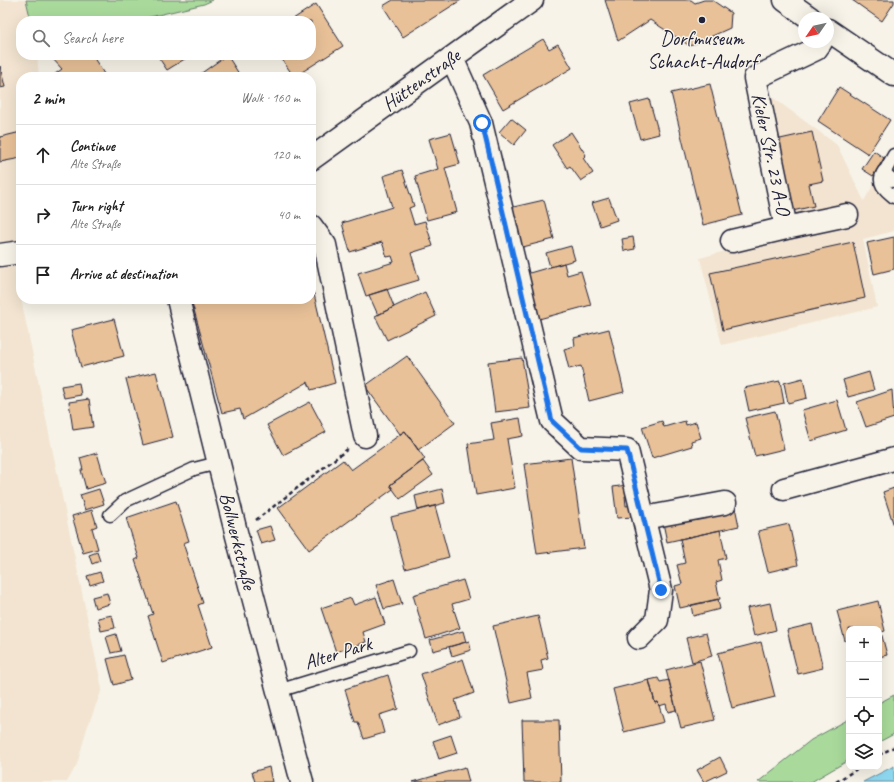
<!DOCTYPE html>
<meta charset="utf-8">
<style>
body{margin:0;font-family:Caveat,sans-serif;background:#f6f6f6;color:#222}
.controls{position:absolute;right:12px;bottom:12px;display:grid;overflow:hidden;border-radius:8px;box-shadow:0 4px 16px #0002}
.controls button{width:36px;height:36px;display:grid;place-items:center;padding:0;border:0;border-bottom:1px solid #e0e0e0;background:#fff;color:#222;font:20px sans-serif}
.compass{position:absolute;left:798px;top:12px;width:36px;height:36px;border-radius:50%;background:#fff;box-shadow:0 4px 16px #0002;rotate:236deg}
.stop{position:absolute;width:12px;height:12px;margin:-9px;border:3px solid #1a73e8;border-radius:50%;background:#fff}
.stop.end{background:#1a73e8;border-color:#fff;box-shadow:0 1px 4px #0008}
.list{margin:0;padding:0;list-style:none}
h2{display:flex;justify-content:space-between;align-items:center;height:52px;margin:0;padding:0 16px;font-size:17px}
h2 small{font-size:13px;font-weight:400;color:#767676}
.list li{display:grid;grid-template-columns:26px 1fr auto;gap:12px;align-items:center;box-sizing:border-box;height:60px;padding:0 16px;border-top:1px solid #e0e0e0}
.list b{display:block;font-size:15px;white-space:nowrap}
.list p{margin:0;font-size:13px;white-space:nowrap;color:#767676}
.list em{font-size:13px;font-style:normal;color:#767676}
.icon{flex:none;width:22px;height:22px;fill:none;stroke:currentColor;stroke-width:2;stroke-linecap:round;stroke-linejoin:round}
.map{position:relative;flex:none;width:894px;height:782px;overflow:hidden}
.search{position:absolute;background:#fff;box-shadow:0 4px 16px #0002;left:16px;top:16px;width:300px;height:44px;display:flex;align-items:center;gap:10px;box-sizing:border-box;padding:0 14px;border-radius:16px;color:#767676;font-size:15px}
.panel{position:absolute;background:#fff;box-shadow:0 4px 16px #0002;left:16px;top:72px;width:300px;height:232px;border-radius:16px}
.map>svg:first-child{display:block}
</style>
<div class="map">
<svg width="894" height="782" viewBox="0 0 894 782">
<rect width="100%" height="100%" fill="#f7f3e8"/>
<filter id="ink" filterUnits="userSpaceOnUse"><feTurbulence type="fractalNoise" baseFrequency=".025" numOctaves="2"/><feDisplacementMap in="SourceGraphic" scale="8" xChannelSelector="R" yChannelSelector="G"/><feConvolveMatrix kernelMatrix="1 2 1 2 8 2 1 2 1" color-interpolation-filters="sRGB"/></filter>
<g filter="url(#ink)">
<!-- built -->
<path fill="#f2e4d0" d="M0,0h26l5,21h-10v34h16l2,22h-18v187l-7,1 88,424 -15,39 -10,36 -10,18h-67z
M764,91l73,54 27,56 30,-52v82l-31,8 14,68 -155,38 -22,-87 92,-25z"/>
<!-- green -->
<path fill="#a9da9b" stroke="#667e6b" d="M26,0h187l-9,4 -71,17h-102z
M894,695v39l-15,8v-39z
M849,719v41l-38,22h-53l53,-42z"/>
<!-- water -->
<path fill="#8ed8ef" stroke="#638fa7" d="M894,766v16h-31z"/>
<!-- building -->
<path fill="#e8c198" stroke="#22223b" d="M393,0h68l-58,37 -20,-31z
M605,0h86l4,3 9,-3h8l19,13 -1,15 -40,18 -40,-26 -32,21z
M852,0h42v3l-12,18z
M316,4l27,42 -49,31 -15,-22h32v-34h-21z
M543,39l6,10 9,-5 14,24 -69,41 -20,-34z
M57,55h35l14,22h-55l11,-8 -10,-11z
M157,55h34l-24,15z
M227,55l14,22h-45z
M0,66l5,21 -5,1z
M710,84l32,131 -39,10 -32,-132z
M839,87l51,33 -22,34 -50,-33z
M649,99l10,35 -19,5 -10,-35z
M511,118l15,12 -12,15 -15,-13z
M21,132v26l-21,4v-25z
M571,132l15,23 -3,3 10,15 -12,8 -11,-15 -3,2 -15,-23z
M812,132l11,49 -14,3 5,22 -26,6 -17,-71z
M451,133l9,31 -15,4 12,44 -30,8 -12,-44 23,-7 -9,-30z
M874,151l10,7 -11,18 -11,-7z
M402,170l12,36 -5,2 5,16 11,-3 8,25 -22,7 8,27 -53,16 -8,-23 36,-11 -2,-6 -5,1 -5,-15 -32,10 -8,-29 50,-16 -9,-31z
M609,198l8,22 -17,6 -8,-23z
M544,200l10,39 -35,9 -10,-40z
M633,237l2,12 -11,2 -2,-12z
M894,237v32l-20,5 -7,-31z
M853,242l12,56 -142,32 -13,-57z
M571,246l4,14 -25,7 -4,-14z
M564,263l3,12 14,-4 10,34 -52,14 -13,-45z
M311,287l3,7 21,89 -24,7 -3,-8 -65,37 -3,-10 -18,4 -31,-114h120z
M387,289l7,18 -16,8 -9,-20z
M425,292l11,24 -49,24 -12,-24z
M114,319l10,37 -43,11 -10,-37z
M609,329l15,63 -35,9 -8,-35 -12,3 -5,-20 11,-3 -1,-8z
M407,356l48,67 -37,27 -13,-19 -5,3 -35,-48z
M522,358l8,50 -35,4 -7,-50z
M156,372l17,65 -30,8 -17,-66z
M869,372l5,18 -26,7 -5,-17z
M803,378l4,20 -19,5 -4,-20z
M780,381l4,22 -35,8 -5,-23z
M79,383l2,12 -17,3 -3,-12z
M892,390l2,28 -28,9 -9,-25z
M89,399l4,28 -20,3 -4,-28z
M837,400l9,30 -35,11 -9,-31z
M310,402l16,30 -43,23 -16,-30z
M775,411l9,38 -29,7 -10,-38z
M520,418l3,18 -16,3 8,49 -39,7 -8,-51 26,-4 -3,-17z
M662,421l2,6 21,-6 1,4 10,-3 5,16 -10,3 1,5 -40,12 -10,-31z
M405,431l20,28 -35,26 3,4 -84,61 -31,-42 65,-48 8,10z
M97,453l9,30 -20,6 -5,-19h2l-3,-12z
M571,458l13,90 -47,6 -13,-90z
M423,461l10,14 -33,24 -10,-14z
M627,485l2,11h-4l1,10 6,-1 2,12 -17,1 -4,-31z
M894,488v38l-11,-34z
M99,489l5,15 -19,6 -5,-15z
M442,489l3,14 -27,7 -3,-14z
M176,501l13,40 -6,2 20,60 -5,2 14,42 -49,16 -15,-47 5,-2 -18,-54 4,-2 -13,-40z
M435,506l14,51 -44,12 -14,-52z
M735,507l4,19 -72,16 -4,-19z
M92,510l5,16 -5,2 6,21 -15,4 -11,-37z
M789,524l9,41 -30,7 -10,-41z
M270,526l5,14 -14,4 -5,-14z
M720,530l6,28 -8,2 4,20 -6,2 4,17 -40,9 -5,-22 7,-2 -5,-19 8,-2 -5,-24z
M97,552l3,9 -8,3 -3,-9z
M100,572l3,9 -13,4 -3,-9z
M394,579l8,25 -18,5 -8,-24z
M463,580l6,19 -17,5 8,24 -34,11 -13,-44z
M107,593l3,11 -15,4 -3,-11z
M376,597l9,27 -22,8 3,10 -30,10 -15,-44 30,-10 3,7z
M718,599l2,10 -27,7 -2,-11z
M878,601l7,30 -4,1 6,23 -8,2v-28h-30v11l-4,1 -8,-30z
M770,603l6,27 -22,6 -7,-28z
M112,615l3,13 -14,3 -3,-13z
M538,616l10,42 -7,2 2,10 -16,3 5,25 -21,5 -18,-77z
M812,624l11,44 -25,6 -11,-44z
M463,631l3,11 -33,9 -3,-11z
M706,633l6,23 -20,6 -6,-24z
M116,634l5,17 -10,2 -5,-16z
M469,641l2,9 -19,6 -3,-9z
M761,642l14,55 -43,11 -14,-55z
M124,655l7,25 -17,5 -7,-26z
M463,659l11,34 -19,7 5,17 -22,8 -17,-51z
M700,661l15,59 -34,8 -15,-58z
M388,675l10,34 -19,6 5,18 -20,6 -6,-17h-3l-10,-33z
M658,678l2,4 9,-2 7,30 -8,2 -2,-8 -7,2 -1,-4 -3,1 -6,-23z
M649,680l6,23 3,-1 6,20 -40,10 -11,-43z
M522,720h37l2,62h-37z
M451,735l6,18 -18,6 -6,-18z
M720,757l7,14 -23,11 -7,-12z
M269,767l3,15h-17l-3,-10z
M465,767l4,15h-56z"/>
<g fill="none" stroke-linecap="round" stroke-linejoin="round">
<defs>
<path id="service" d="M894,155l-10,18 10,8
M884,171c-8,12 1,19 10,26
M110,515l15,-14 69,-32 24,-6
M278,691l131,-40"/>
<path id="minor" d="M452,58l29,65 71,298 29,27 46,2 34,140 -4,30 -18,18
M311,159l221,-159
M311,226l14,19 40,191
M786,228l61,-13
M732,241l54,-13 -31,-150 61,-29 5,-7
M0,255l21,-3
M178,299l59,237 65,246
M784,489l110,-30
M644,518l81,-15"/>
<path id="secondary" d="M785,0l25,18
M828,30l66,45"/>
</defs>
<!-- service casing -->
<use href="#service" stroke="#22223b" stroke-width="15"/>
<!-- minor casing -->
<use href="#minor" stroke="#22223b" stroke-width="25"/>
<!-- secondary casing -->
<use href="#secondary" stroke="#22223b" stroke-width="25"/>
<!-- path -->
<path stroke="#22223b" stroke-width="2.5" stroke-dasharray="4 3" stroke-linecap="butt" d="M256,520l93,-72
M879,755l15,-8
M836,782l24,-15"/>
<!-- service -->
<use href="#service" stroke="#f7f3e8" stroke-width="12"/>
<!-- minor -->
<use href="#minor" stroke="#f7f3e8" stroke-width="22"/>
<!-- secondary -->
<use href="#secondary" stroke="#f7f3e8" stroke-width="22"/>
</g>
</g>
<g fill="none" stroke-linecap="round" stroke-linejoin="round" filter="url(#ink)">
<!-- route -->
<path stroke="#1a73e8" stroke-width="5" d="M482,123l70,298 29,27 46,2 34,140"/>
</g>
<!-- markers -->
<circle fill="#22223b" stroke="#f7f3e8" stroke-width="1.5" cx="702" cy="20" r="4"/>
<g text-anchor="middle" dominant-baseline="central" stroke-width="3" stroke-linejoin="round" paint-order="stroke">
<!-- poi labels -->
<g font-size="20" fill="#22223b" stroke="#f7f3e8">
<text x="702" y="38">Dorfmuseum<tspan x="702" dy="23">Schacht-Audorf</tspan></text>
</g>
<!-- street labels -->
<g font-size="20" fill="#22223b" stroke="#f7f3e8">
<text transform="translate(421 80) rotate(-36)">Hüttenstraße</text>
<text transform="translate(771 154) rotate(78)">Kieler Str. 23 A-O</text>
<text transform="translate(238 541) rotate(76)">Bollwerkstraße</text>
<text transform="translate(338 653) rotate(-17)">Alter Park</text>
</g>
</g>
</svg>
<div class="controls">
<button>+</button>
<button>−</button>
<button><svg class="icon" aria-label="locate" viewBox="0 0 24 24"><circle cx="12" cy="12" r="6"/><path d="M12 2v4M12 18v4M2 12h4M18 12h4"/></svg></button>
<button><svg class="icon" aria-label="layers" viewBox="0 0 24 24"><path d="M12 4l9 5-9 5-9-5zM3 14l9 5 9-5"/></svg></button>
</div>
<svg class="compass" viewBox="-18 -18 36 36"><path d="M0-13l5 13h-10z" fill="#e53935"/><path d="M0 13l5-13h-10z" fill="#767676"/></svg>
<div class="stop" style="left:482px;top:123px"></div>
<div class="stop end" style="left:661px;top:590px"></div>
<div class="search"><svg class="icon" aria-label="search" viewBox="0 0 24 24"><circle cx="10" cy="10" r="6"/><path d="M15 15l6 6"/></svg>Search here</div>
<section class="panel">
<h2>2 min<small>Walk · 160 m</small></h2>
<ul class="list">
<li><svg class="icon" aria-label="ahead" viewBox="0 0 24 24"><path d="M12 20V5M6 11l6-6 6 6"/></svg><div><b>Continue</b><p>Alte Straße</p></div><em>120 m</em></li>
<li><svg class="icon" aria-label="right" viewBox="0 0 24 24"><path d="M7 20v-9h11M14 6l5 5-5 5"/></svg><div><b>Turn right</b><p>Alte Straße</p></div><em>40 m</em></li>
<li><svg class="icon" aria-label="arrive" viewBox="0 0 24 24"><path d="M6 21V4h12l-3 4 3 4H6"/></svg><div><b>Arrive at destination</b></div></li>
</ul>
</section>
</div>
